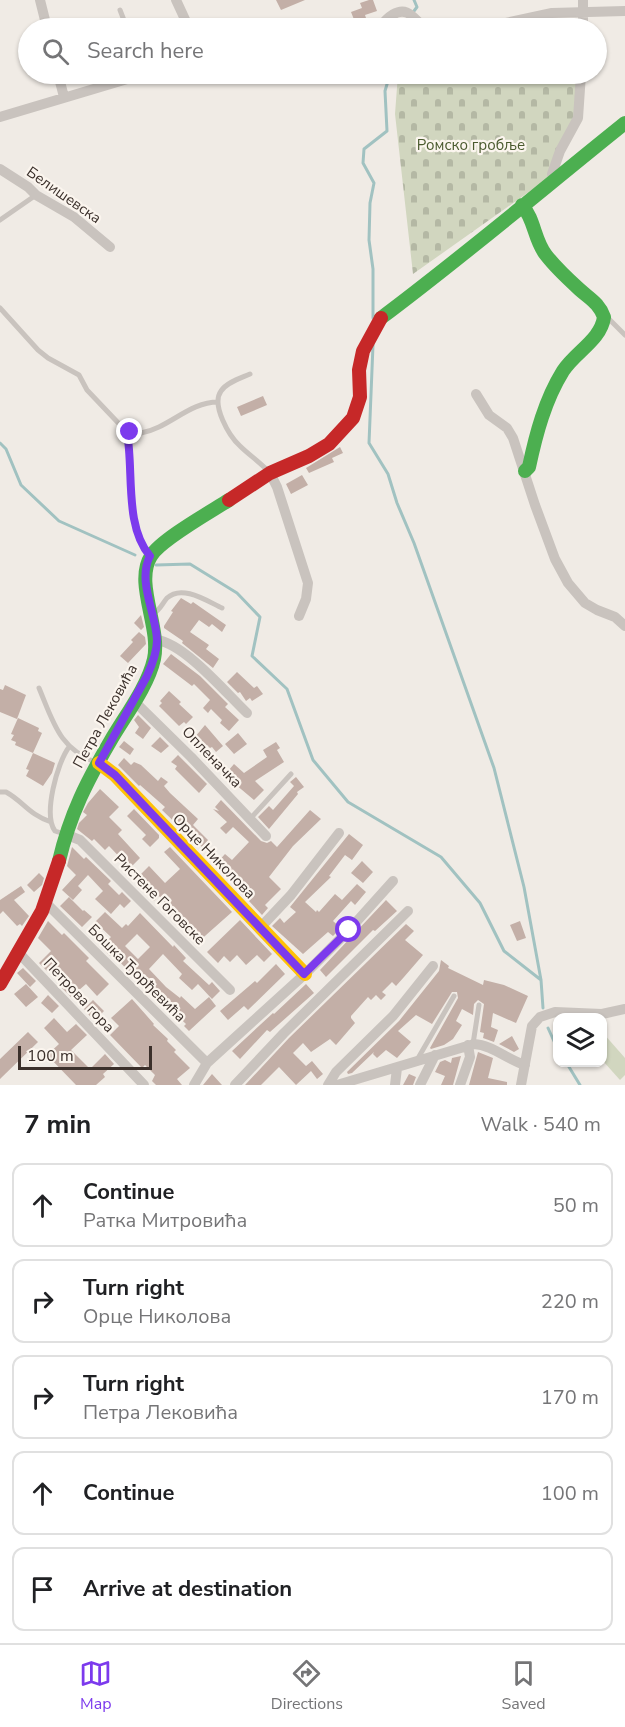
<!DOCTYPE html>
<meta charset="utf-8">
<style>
body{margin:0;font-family:"Nunito Sans",sans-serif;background:#f2f2f2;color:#202124}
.controls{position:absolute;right:18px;bottom:18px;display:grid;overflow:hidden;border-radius:12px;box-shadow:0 2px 4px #0004}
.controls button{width:54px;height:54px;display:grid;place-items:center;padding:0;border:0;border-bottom:2px solid #e0e0e0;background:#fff;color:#202124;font:30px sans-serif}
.scale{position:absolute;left:18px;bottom:15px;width:134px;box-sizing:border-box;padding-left:6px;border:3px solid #3b302b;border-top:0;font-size:16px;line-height:21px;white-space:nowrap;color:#3b302b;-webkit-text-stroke:4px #fbf5ee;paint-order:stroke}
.stop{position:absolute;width:18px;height:18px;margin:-14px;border:4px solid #7c3aed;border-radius:50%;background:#fff}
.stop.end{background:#7c3aed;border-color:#fff;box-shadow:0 2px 6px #0008}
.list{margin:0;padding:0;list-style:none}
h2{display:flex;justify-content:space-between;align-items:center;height:78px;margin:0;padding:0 24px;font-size:26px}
h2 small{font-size:20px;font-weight:400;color:#757577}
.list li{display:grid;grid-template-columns:39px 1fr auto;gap:18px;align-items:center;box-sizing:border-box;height:84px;margin:0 12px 12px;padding:0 12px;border:2px solid #e0e0e0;border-radius:12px}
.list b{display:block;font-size:22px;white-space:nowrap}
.list p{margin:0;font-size:20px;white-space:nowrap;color:#757577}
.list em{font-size:20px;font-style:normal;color:#757577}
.icon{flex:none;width:33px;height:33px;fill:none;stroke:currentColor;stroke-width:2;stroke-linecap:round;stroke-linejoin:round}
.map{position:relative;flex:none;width:625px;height:1085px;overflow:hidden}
.search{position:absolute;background:#fff;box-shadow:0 2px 4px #0004;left:18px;right:18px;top:18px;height:66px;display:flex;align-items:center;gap:15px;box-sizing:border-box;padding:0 21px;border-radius:33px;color:#757577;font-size:22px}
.sheet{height:558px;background:#fff}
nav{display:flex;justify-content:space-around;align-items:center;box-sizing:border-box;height:84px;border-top:2px solid #e0e0e0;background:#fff;font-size:16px;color:#757577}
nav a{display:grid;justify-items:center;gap:3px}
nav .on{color:#7c3aed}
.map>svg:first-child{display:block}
</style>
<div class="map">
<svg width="625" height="1085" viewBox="0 0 625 1085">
<defs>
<pattern id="cemetery-stones" width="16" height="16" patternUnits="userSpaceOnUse" patternTransform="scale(1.5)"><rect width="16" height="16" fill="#d1d6bf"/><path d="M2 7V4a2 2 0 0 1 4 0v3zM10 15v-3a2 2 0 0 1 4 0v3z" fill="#b4b8a4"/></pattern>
</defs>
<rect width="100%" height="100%" fill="#f0ebe5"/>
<!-- grass -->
<path fill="#d1d6bf" d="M603,1033l22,25v17l-5,5 -17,-19z"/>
<!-- cemetery -->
<path fill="url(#cemetery-stones)" d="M583,19v9h-50l22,-6z
M398,74h183l-2,40 -32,65 -134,95 -18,-160z"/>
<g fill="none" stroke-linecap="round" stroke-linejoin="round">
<!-- stream -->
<path stroke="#a1c2c1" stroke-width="3" d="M414,0l3,7 -3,4
M402,28l4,-7
M373,318v-49l-4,-29 1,-37 4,-20 -11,-20 1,-14 23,-18 -2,-40 5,-17
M373,345l-4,98 19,31 9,29 17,40 80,225 30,119 17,93 2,28
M0,443l6,6 15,36 38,36 76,34
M156,565l34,-1 47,29 23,24 -8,39 35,33 26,71 35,42 93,55 39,46 24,48 37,29
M548,1028l10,22
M566,1062l14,23"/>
</g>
<!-- building -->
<path fill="#c3afa7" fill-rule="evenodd" d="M276,0h29l-24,10z
M369,0h4l4,11 -12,4 1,3 -11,4 -4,-10 11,-4 -2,-5z
M263,396l4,9 -26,11 -4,-9z
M340,447l3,6 -11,5 2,4 -25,11 -3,-5z
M302,475l6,10 -17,9 -5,-10z
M181,598l10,6 2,-2 33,23 -4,7 -10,-8 -3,3 -10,-7 -9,12 19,13 -3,4 13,10 -6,9 -31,-25 1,-2 -19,-13v-2l9,-14 -2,-1z
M141,615l3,12 -3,3 -7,-7z
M139,632l6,5 1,7 -18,19 -8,-7 13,-14 -2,-2z
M171,654l29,22 28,28 -3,3 14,13 -10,11 -9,-8 2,-3 -11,-11 -3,4 -5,-5 7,-8 -16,-16 -2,2 -29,-22z
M237,672l17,16 3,-2 6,8 -11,7 -2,-3 -4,3 -6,-9 -2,1 -11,-11z
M5,685l21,10 -9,24 -17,-7v-23l3,1z
M169,691l12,11 -2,2 14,13 -7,7 -2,-2 -5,4 -20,-20 3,-3 -2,-2z
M138,715l13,13 -8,11 -8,-6 4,-6 -5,-7z
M18,718l21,10 -1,3 4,2 -9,20 -18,-8 1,-3 -5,-2 3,-5 -3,-1z
M205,725l18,21 -7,6 -4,-5 -2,1 -3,-3 -2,3 -10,-11z
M238,733l9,11 -13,10 -9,-10z
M160,737l9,9 -8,7 -10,-7z
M124,741l10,8 -4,6 -11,-8z
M276,742l4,6 -3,2 7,12 -29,19 9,9 -10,10 -25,-21 3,-3 -4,-5 6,-7 10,9 23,-16 -4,-7z
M33,753l22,10 -3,10 -9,13 -17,-10 3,-6 -3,-1z
M178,755l29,29 -8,9 -24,-24 2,-3 -6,-4z
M124,758l7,7 3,-3 7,3 17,16 3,-4 7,5 -4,4 6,7 28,26 -5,6 15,15 -6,7 -3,-3 -3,2 -7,-7 1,-2 -28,-27 3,-3 -25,-22 -1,1 -21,-21z
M296,777l8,10 -7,5 1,2 -29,35 -11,-12 11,-11 4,4 21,-24 -4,-4z
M100,789l19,18 -10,10 13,13 -4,4 22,24 -10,10 -21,-22 -4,4 -11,-11 -2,2 -15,-12 2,-6 8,-8 -4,-3 5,-9z
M221,800l40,41 6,2 4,-2 6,6 33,-37 11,9 -28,27 -24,31 12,12 -16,16 3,3 -6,7 -47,-50 10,-11 7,6 17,-18 -16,-15 -7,7 -6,-6 7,-6 -14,-13 6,2 -4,-4z
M134,809l25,26v3l-9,9 -8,-8 4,-4 -19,-19z
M349,834l14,11 -11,15 -7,-5 -16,21 2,1 -26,25 11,10 1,-2 2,2 16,-18 7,6 15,-16 9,8 -11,13 -4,-4 -18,20 8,7 -8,8 -5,-4 -25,22 -31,-28 8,-8 4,5 12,-11 -6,-5z
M72,847l12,12 2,-2 25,24 -3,3 11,11 3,-3 9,9 -7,7 -4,-4 -9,10 -16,-15 8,-8 -15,-16 -10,11 4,4 -9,10 -11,-10 14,-15 -9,-9z
M170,847l62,65 -35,31 -22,-25 -3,-7 -13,-15 -5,5 -6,-4 5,-5 -14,-16 10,-10 16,17 15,-14 -16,-17z
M362,861l11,11 -10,11 -12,-10z
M39,873l5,5 -2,7 -8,7 -7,-7z
M21,886l4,6 -11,8 15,16 -7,10 -2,-2 -3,2 -14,-15 -3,3v-14z
M69,897l14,14 1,-1 8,7 -10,10 -22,-21z
M386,900l11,11 -22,20 -2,-1 -47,47 -6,-7z
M105,912l17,16 4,-4 2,2 12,-13 33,34 1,-2 12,13 -3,3 26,24 3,-3 8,9 -8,8 -14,-15 -6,6 -13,-12 3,-4 -19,-20 -14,15 17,18 14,11 1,-2 14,13 14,-12 7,9 -27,25 -5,-5 2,-2 -20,-19 -2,2 -9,-9 -43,-44 -2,2 -9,-9 10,-10 -16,-15zM137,934l13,13 -12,12 -13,-13z
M240,920l32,34 -8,8 -7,-7 -11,10 -9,-10 -7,7 -6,-6 -6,7 -11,-11z
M48,921l14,14 2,-2 25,25 -3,3 23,23 -12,12 -11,-12 -15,13 -12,-12 6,-6 -12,-12 -5,5 -9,-9 12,-12 -13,-13z
M520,921l6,17 -9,3 -7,-16z
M406,924l8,7 -9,9 18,15 -19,22 -8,9 -4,-4 -10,10 4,3 -5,5 -5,-5 -5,5 -3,-3 -17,19v2l4,5 -19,22 -6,-6 -19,13 -8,-9 -10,10 13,13 6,-5 11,13 -6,5 -6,-8 -15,14 -17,-18 -18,18h-16l44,-47z
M441,960l8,6 -1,2 35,17 1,-5 20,5 24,11 -12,27 -23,-10 -2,14 7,3 -4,12 -11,-4 1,-5 -4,-1 4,-28 -6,-4 -4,4 -1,11 -11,-6 -6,12 6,4 -9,14 -9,6 -13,4 -1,-1 28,-50 -1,-6h-5l-20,32 -16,-9 -18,16 13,11 -14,16 -11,-8 -9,8 -4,-4 1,-2 -22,21 -4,1 -1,-2 52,-51 40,-50z
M276,964l9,10 -37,36 -4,-4 -16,14 -8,-9 35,-30 2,2z
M23,968l13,13 -6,6 -13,-14z
M26,984l12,13 -12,10 -12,-13z
M306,984l8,9 -44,39 -3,-2 -27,29 -8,-8 41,-38 1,1z
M48,995l11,11 -7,7 -11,-10z
M132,999l22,25 -1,1 15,14 -1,2 9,9 -2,2 16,16 -13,11 5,6h-26l-4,-4 3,-6 -10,-10 -3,3 -32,-33 9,-9 -8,-8z
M93,1000l11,11 -10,10 -10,-12z
M54,1018l13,14 9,-8 11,11 -16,15 19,19 15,-15 9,10 -11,10 2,3 -9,8h-20l-29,-30 12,-11 -15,-16z
M28,1032l10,10 -38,37v-20z
M512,1036l7,13 -5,3 -15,-8z
M478,1052l15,6 -5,20 19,4v3h-38z
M461,1056l-8,29h-12l4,-9 -10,-4 5,-10 5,-2 6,3 1,-5z
M212,1074l10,11h-19z
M409,1074l7,3 -3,8h-10z"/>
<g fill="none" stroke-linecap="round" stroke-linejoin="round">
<!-- lane -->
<path stroke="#c9c3be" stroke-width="5" d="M120,10l7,18
M0,220l36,-25
M0,308l38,42 10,8 31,17 8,15 37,39 4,8c1,31 1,96 22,119
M605,315l20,20
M250,374c-9,4 -23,8 -29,17 -10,14 8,45 19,55 9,9 20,16 29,26
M127,433c4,-1 9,1 14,0 28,-5 48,-31 77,-31
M154,613c6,-3 8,-9 13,-15 15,-14 40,3 55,10
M39,688c15,36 20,60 58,75
M0,792h6c18,10 22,22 45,30
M250,819l41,-45
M64,834l-9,-3c-12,-16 2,-68 14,-84
M473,1044l6,-39
M417,1060l37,-64"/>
<!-- street -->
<path stroke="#c9c3be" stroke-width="10" d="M40,0l7,28
M176,0l13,28
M583,0v28
M379,28c7,-9 20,-23 32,-13 5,4 9,9 14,13
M482,28l70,-15 73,-2
M58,74l6,23
M0,117l144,-43
M0,169l28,18 8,8 38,22 36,30
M554,179l-2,-5 8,-23 18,-33 3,-44
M476,394l13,21 18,13 6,10 22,67 20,54 13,24 17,20 12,7 18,7 10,9
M270,473l7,14 31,96 -2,16 -7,17
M157,640c28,4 69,53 90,73
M134,701l57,56 75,79
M65,834l15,6 150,150
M46,903l161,160
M260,928l31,-33 48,-62
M17,951l127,134
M194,1085l13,-22 98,-89 44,-44 44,-49
M235,1085l49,-52 124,-122
M328,1085l8,-13 57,-56 40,-50
M337,1085l137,-41c18,1 34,16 51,21
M395,1085l2,-17
M420,1085l15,-30
M460,1085l10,-28 -2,-12
M521,1085l11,-59 8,-9 15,-5 47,2 23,-5"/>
<!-- fast -->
<path stroke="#4caf50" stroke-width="14" d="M522,205c13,15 12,35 24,50 10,13 22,24 33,34 11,10 20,14 25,28 -3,23 -29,35 -41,54 -18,29 -27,63 -34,96l-4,4
M381,318c83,-62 163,-130 244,-195
M59,861c11,-47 28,-80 52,-121 14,-24 37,-54 43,-81 7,-32 -20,-76 -3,-103 9,-16 61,-45 78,-56"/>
<!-- slow -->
<path stroke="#ffc107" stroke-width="14" d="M99,763l16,12 190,199"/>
<!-- jam -->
<path stroke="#c62828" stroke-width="14" d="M229,500l41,-27 39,-17 20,-12 24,-26 7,-21 -1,-27 4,-19 18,-33
M0,984l42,-73 17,-50"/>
</g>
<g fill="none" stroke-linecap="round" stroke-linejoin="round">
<!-- route -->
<path stroke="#7c3aed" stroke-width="8" d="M130,432l-3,1c7,37 -3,93 23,123 -13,25 6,57 7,84 0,12 -5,25 -10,36l-48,87 16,12 189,199 45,-44"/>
</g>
<g text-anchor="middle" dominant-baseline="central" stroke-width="4.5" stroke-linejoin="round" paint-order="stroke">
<!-- park labels -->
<g font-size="15" fill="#4a5a2e" stroke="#fbf5ee">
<text x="471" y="145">Ромско гробље</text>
</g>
<!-- street labels -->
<g font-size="15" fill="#3b302b" stroke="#fbf5ee">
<text transform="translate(64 195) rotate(35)">Белишевска</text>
<text transform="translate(105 716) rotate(-61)">Петра Лековића</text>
<text transform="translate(212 757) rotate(46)">Опленачка</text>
<text transform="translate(214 856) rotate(46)">Орце Николова</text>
<text transform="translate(160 899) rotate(45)">Ристене Гоговске</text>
<text transform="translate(137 973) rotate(45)">Бошка Ђорђевића</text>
<text transform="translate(79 995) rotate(47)">Петрова гора</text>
</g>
</g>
</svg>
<div class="controls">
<button><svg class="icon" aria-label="layers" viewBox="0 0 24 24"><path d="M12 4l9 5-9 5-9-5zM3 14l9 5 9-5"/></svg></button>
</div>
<div class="scale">100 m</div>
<div class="stop" style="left:349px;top:930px"></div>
<div class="stop end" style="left:130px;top:432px"></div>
<div class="search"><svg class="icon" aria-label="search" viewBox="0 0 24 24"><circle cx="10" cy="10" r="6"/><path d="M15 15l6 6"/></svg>Search here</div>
</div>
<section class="sheet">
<h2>7 min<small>Walk · 540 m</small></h2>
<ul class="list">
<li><svg class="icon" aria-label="ahead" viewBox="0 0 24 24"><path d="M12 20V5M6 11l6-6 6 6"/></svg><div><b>Continue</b><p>Ратка Митровића</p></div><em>50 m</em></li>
<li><svg class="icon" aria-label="right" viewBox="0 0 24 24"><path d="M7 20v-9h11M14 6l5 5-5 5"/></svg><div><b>Turn right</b><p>Орце Николова</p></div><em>220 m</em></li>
<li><svg class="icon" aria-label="right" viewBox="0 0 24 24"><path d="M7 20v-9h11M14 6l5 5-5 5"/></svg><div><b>Turn right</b><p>Петра Лековића</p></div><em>170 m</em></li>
<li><svg class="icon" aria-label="ahead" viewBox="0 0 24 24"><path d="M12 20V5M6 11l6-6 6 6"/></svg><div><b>Continue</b></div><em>100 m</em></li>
<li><svg class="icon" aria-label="arrive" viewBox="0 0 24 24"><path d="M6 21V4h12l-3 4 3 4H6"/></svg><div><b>Arrive at destination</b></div></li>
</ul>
</section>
<nav>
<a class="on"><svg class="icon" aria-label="map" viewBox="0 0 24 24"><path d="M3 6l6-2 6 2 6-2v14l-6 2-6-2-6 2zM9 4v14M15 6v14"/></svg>Map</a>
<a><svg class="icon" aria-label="directions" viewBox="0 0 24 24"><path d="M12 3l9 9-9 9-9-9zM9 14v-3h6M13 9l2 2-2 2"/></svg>Directions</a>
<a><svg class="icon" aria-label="saved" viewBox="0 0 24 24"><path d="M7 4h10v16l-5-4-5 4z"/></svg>Saved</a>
</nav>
